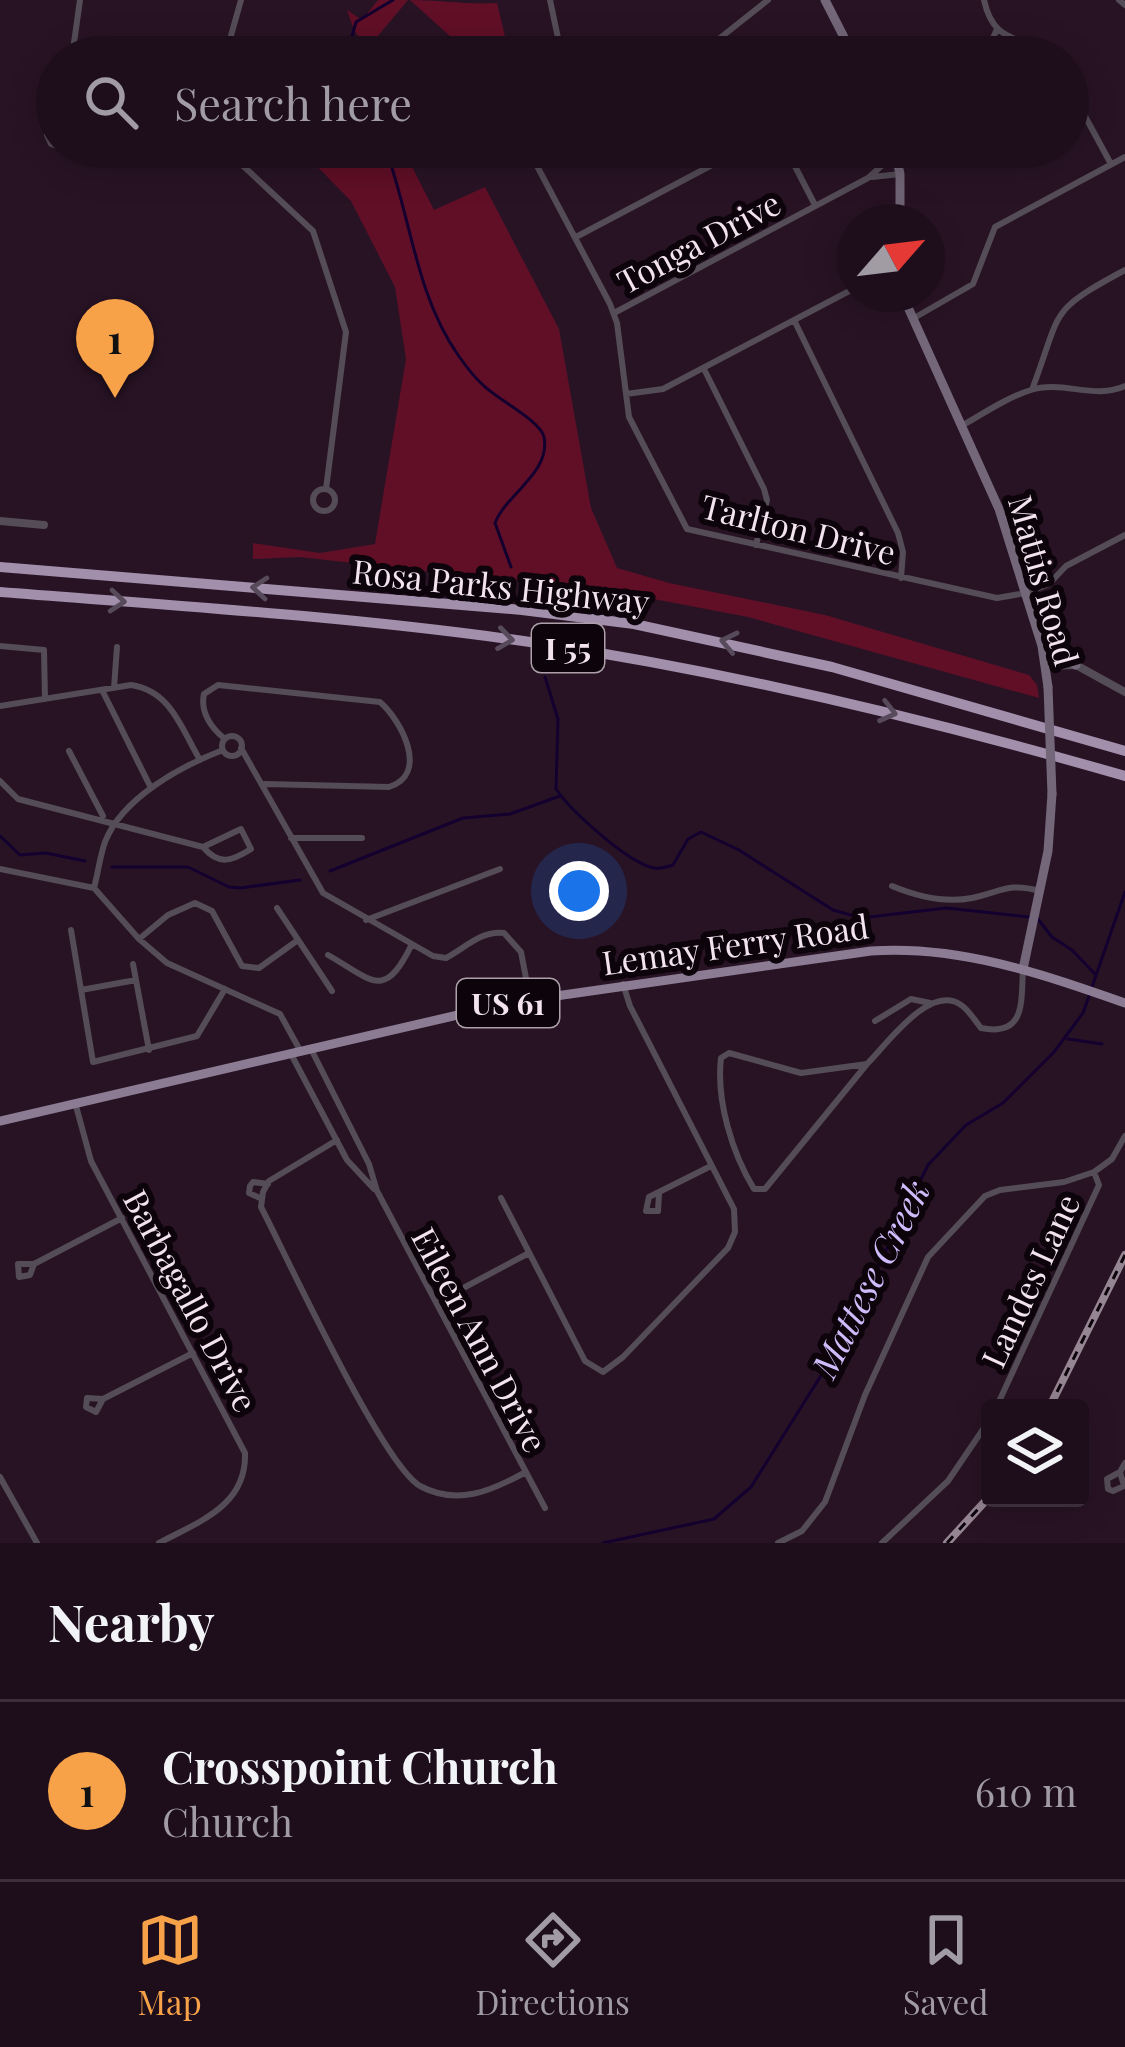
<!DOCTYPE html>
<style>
body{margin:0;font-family:"Playfair Display",serif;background:#2b1c29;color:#f1f3f6}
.controls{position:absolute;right:36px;bottom:36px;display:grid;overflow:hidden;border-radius:12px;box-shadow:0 6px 30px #0003}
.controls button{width:108px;height:108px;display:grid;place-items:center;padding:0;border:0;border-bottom:3px solid #3c2e3b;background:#1e0e1c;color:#f1f3f6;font:60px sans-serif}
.compass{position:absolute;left:837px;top:204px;width:108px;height:108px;border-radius:50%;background:#1e0e1c;box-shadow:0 6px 30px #0003;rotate:62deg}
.you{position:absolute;left:579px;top:891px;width:42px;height:42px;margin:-30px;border:9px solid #fff;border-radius:50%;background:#1a73e8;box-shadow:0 0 0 18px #1a73e833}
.badge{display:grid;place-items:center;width:78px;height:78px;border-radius:50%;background:#f7a248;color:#111;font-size:39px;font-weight:700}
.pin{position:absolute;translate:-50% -99px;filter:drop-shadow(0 3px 6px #0008)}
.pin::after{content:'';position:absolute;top:63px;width:42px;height:36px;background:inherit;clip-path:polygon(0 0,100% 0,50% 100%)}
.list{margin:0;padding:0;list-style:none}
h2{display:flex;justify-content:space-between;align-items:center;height:156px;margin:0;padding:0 48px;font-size:51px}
h2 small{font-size:39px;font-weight:400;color:#a19ca3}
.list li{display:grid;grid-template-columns:78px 1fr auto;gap:36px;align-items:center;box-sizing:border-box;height:180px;padding:0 48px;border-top:3px solid #3c2e3b}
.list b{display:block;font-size:45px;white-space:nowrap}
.list p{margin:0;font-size:39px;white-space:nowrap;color:#a19ca3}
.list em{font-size:39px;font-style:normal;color:#a19ca3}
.icon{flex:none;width:66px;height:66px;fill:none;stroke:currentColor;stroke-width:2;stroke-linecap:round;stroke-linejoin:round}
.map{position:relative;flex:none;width:1125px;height:1543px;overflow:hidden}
.search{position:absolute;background:#1e0e1c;box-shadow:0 6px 30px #0003;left:36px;right:36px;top:36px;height:132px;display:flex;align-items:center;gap:30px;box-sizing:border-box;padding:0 42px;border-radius:66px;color:#a19ca3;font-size:45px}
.sheet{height:336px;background:#1e0e1c}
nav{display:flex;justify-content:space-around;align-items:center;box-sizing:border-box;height:168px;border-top:3px solid #3c2e3b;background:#1e0e1c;font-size:33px;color:#a19ca3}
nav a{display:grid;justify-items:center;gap:6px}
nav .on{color:#f7a248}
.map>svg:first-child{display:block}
</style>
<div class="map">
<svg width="1125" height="1543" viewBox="0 0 1125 1543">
<rect width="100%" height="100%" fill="#281325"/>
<!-- green -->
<path fill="#610f27" d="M378,0h30l-41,49 -13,-19 -7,-20 15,10z
M410,0c31,0 57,5 87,3l13,54h-37z
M298,147h104l32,63 51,-23 74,142 32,179 26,60 52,15 156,32 204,60 8,10 2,13 -291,-81 -131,-25 -318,-35 -46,2v-16l67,10 55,-9 31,-185 -11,-72 -44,-86z"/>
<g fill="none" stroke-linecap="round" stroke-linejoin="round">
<!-- stream -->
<path stroke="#14002f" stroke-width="3" d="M354,57l-3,-17 5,-18 37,-22
M385,147c26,70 30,146 73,208 7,10 15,21 24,29 14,15 58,36 62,53 7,36 -38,57 -49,86l16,44
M545,677l13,42 -2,70c15,22 72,74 98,79 7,1 13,-1 19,-3l15,-26 13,-7 38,18 94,60 28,8 85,-10 83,9
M0,836l20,19 26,-2 39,8
M112,867h76l41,20 11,1 60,-8
M330,871l133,-53 47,-4 50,-18
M1038,919l14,18 20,13 23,24
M1092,987l33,-95
M1068,1039l34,5
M603,1543l111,-24 37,-32 86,-137 91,-185 38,-40 37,-22 51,-51 29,-39 6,-17"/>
<!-- minor -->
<path stroke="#544c57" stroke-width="6" d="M550,0l12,57
M984,0c10,46 38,34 68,57
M1119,0l6,5
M997,29l-8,18 12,7 12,-14
M379,46l13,11
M72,57l8,-57
M225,57l16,-57
M696,57l72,-57
M1068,85l43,79
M57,127l-10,8 4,9 6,2
M229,147l11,16 73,68 33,101 -20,157
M527,147l83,157 7,19 12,94 58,112 310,69 29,-5 23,-9 17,-18 59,-31
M785,147l30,58
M872,177l28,-3
M576,237l170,-90
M614,313l254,-135 28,-25
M914,318l59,-34 22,-57 130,-70
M794,320l104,213 5,19 -2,26
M704,369l60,120 3,11 -11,45
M1033,387c29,-77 14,-75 92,-117
M626,394l37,-5 192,-101
M963,425c21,-12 45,-28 68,-35 31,-10 64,10 94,-4
M313 500a11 11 0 1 1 22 0a11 11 0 1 1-22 0Z
M0,646l44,4 1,49
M114,688l3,-41
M102,690l49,98
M0,706l131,-21c40,6 50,43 69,75
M222 746a10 10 0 1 1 20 0a10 10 0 1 1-20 0Z
M225,739c-14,-11 -25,-27 -21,-45l14,-9 162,17c21,18 50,72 9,85l-124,-3
M241,748l82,145 110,63 13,2c19,-10 36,-28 58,-25l17,19 9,47
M69,751l34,65
M0,781l18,18 185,48 38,-18 10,20c-19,12 -32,17 -48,-2
M291,838h71
M0,869l94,19 45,51 28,24 113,51 21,38
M892,886c24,10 54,17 80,12 29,-6 36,-16 68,-7
M94,888c4,-15 6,-32 11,-46 17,-44 76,-76 118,-92
M277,908l55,83
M366,920l134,-51
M71,930l22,132 104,-26 28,-47
M139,939l29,-24 27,-12 17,8 30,55 17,2 39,-28
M328,955c44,25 56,46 83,-9
M133,964l16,86
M81,990l55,-10
M875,1021l36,-22 19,4
M311,1049l58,115 8,27 168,317
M729,1053l72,20 66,-9 -102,125h-11c-22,-36 -38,-89 -33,-131z
M291,1054l56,106 27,29
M867,1064c20,-20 63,-81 94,-59 8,5 14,16 20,23 45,9 40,-26 42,-59
M76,1106l15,55 154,292c2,53 -47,69 -86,90
M337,1140l-68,41 -6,11 -2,15c26,50 121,257 159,279 37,20 71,5 104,-13
M659,1194l-1,17h-12l3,-14 62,-31
M501,1198l84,163 18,11 20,-15 105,-109 7,-16 -1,-23 -104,-203 -7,-22
M262,1199l-13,-6 1,-7 3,-4 15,2
M34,1264l-4,11 -11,2 -1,-13h16l88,-46
M437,1302l92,-49
M103,1399l-7,13 -10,-5 1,-9 16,1 90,-46
M996,1408l103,-223 -5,-13
M1120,1472l4,14 -11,5 -5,-2 -1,-10 13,-7 5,-9
M0,1477l37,66
M778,1543l24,-12 23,-29 40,-107 63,-138 57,-61 15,-6 64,-8 30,-10 18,-13 13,-23
M882,1543l66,-62 42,-62"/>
<!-- tertiary -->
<path stroke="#544c57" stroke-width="8" d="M0,521l44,4
M1046,666l30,-1 49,27"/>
<!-- secondary -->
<path stroke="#736779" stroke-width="9" d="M825,0l29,57
M894,147l6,27v48
M902,294l97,215 43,137 6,41
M1042,646l34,19
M1023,969l25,-118 4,-57"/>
<!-- primary -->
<path stroke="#8c7c93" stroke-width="9" d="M0,1121l514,-119 357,-51c89,-6 171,23 254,52"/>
<!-- motorway -->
<path stroke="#a28fab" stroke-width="10" d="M0,567l522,43 112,14 198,43 293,84
M0,592c179,14 359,25 537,51 200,30 394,77 588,133"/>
<defs>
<path id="rail" d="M1049,1408l76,-153
M947,1543l43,-47"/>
</defs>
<!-- rail casing -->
<use href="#rail" stroke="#968593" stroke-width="8"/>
<!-- rail -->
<use href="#rail" stroke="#0c040a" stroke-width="3" stroke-dasharray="9" stroke-linecap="butt"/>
<!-- secondary-bridge -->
<path stroke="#736779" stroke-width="9" d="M1048,687l4,107"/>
</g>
<!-- one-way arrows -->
<defs><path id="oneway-chevron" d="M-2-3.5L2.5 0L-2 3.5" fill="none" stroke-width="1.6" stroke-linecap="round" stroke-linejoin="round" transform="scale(3)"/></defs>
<g stroke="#574a5a">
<use href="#oneway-chevron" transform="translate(260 588) rotate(-175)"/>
<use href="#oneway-chevron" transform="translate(117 601) rotate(5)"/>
<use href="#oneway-chevron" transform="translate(505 639) rotate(8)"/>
<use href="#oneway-chevron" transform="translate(729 642) rotate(-168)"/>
<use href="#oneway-chevron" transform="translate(888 712) rotate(14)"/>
</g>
<g text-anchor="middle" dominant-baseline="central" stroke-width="12" stroke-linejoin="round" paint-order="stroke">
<!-- shield labels -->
<g fill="#0c040a" stroke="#ada0aa" stroke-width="3">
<rect x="532" y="624" width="72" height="48" rx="9"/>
<rect x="457" y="979" width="102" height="48" rx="9"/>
</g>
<g font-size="30" font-weight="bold" fill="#f2e3ef">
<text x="568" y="648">I 55</text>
<text x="508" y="1003">US 61</text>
</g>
<!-- street labels -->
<g font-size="33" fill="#f2e3ef" stroke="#0c040a">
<text transform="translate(698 241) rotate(-28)">Tonga Drive</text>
<text transform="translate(799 528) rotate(14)">Tarlton Drive</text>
<text transform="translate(1045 580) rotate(74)">Mattis Road</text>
<text transform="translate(501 585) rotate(6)">Rosa Parks Highway</text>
<text transform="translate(735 943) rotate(-8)">Lemay Ferry Road</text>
<text transform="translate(1029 1280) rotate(-65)">Landes Lane</text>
<text transform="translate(192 1300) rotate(62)">Barbagallo Drive</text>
<text transform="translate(481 1339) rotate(62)">Eileen Ann Drive</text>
</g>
<!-- water labels -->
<g font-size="36" font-style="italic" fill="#cdbcfb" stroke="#0c040a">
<text transform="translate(869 1278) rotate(-63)">Mattese Creek</text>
</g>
</g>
</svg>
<div class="controls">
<button><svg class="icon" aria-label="layers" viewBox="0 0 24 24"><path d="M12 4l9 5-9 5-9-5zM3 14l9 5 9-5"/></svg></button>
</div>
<svg class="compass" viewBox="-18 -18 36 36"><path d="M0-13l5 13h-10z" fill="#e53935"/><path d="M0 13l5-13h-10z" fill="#a19ca3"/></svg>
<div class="you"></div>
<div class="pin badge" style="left:115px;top:398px">1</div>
<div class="search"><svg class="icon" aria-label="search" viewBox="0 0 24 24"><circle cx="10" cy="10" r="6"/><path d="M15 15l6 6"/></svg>Search here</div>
</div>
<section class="sheet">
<h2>Nearby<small></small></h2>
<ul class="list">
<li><span class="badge">1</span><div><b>Crosspoint Church</b><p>Church</p></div><em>610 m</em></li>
</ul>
</section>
<nav>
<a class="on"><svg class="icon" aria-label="map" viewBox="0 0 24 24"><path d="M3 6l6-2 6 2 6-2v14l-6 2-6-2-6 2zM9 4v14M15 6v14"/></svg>Map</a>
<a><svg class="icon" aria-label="directions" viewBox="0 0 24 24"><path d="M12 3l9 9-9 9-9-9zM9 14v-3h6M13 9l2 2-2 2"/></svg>Directions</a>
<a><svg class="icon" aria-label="saved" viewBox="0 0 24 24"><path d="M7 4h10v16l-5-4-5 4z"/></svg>Saved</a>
</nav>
